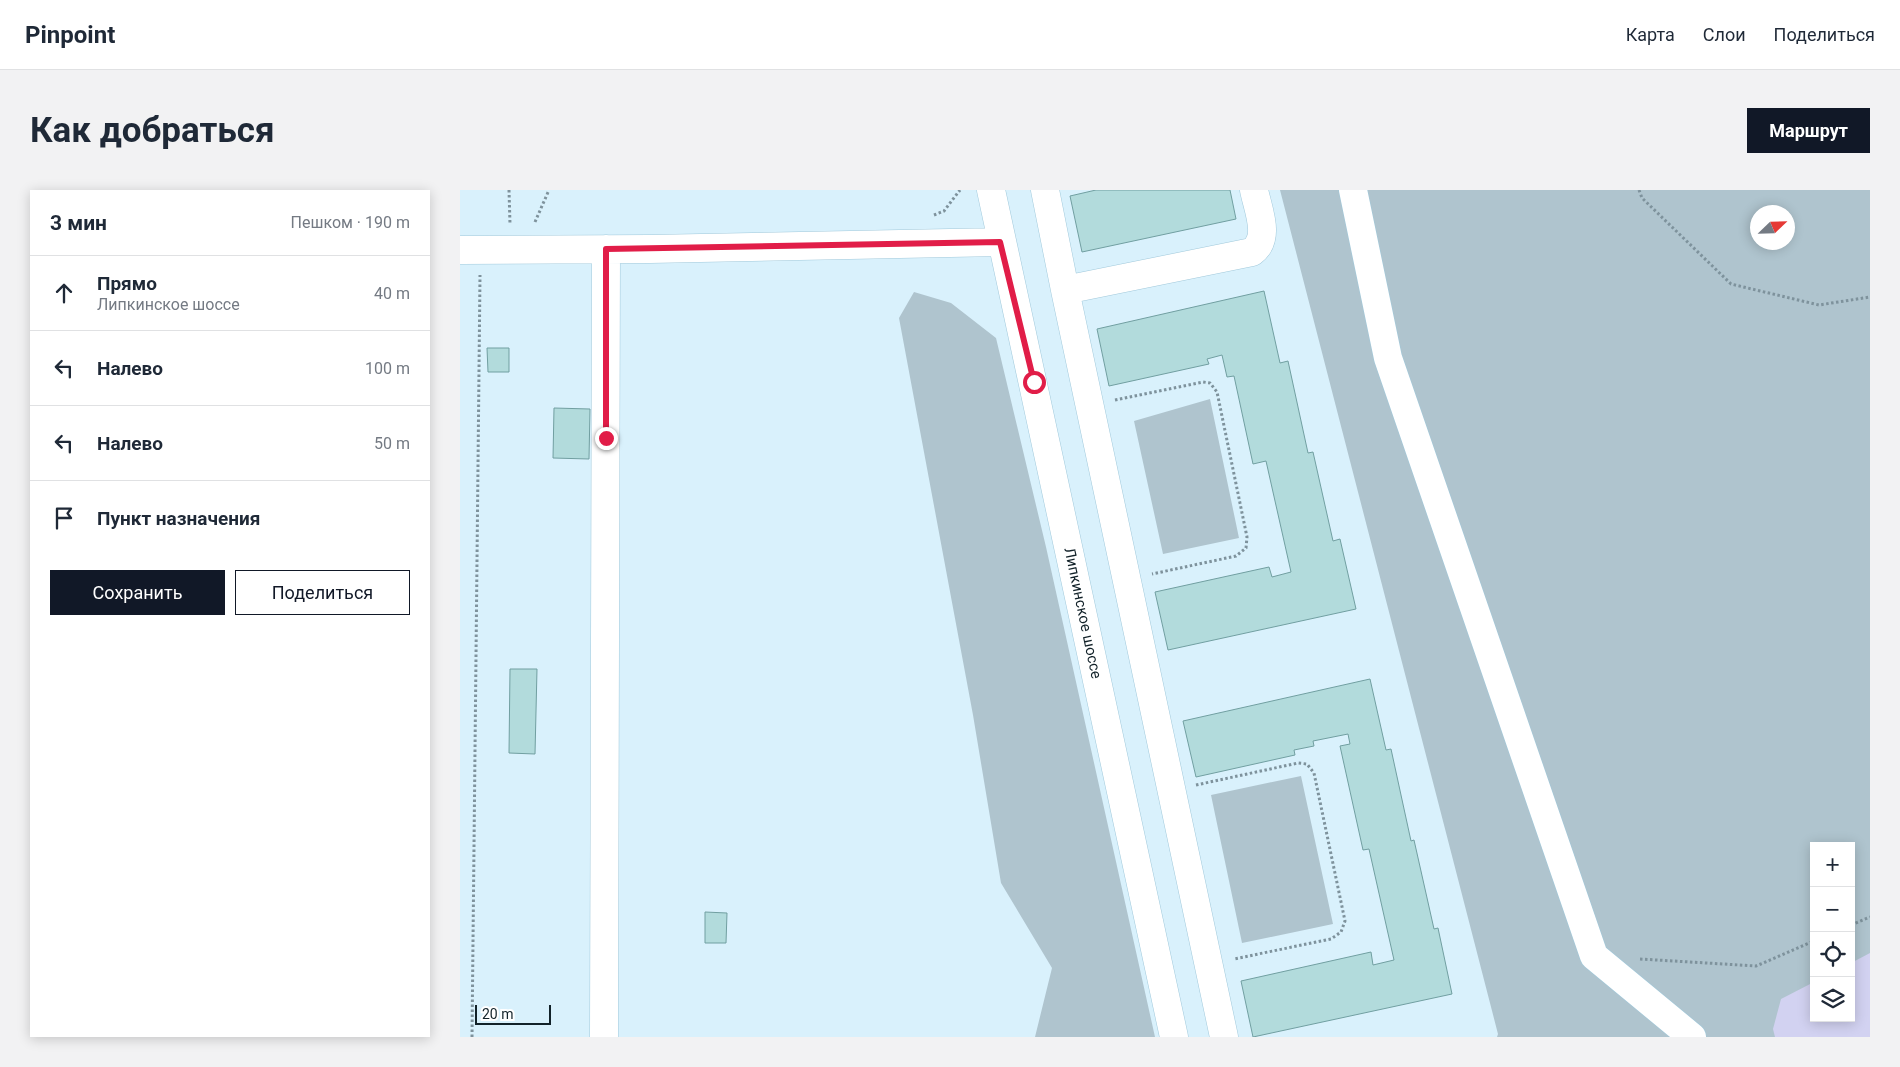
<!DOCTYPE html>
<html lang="ru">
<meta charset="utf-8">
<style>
body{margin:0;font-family:Roboto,sans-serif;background:#f2f2f3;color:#1f2937}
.controls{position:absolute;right:15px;bottom:15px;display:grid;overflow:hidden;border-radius:0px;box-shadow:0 2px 12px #0003}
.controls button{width:45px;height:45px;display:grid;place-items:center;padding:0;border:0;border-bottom:1px solid #e0e1e3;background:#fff;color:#1f2937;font:25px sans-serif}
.compass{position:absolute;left:1290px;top:15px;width:45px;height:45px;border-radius:50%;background:#fff;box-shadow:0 2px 12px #0003;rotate:67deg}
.scale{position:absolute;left:15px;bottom:12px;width:76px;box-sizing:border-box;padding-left:5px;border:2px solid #122229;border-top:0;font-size:14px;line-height:18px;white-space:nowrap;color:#122229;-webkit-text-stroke:4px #fff;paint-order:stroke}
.stop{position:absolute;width:15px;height:15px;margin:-11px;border:4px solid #e11d48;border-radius:50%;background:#fff}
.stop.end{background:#e11d48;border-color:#fff;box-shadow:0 1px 5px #0008}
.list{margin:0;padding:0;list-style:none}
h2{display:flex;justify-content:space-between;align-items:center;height:65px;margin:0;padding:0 20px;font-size:21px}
h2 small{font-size:16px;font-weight:400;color:#747a83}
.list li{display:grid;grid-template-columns:32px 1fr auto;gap:15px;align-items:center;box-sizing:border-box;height:75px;padding:0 20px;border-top:1px solid #e0e1e3}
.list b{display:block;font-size:19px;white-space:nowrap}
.list p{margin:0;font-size:16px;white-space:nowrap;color:#747a83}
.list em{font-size:16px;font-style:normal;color:#747a83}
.actions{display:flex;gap:10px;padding:15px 20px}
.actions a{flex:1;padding:11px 0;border:1px solid #111827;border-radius:0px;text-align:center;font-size:18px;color:#111827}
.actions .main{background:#111827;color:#fff}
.icon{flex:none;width:28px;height:28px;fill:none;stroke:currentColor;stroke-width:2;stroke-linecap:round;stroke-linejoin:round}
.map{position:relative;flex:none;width:1410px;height:847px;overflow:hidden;border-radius:0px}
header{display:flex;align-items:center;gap:30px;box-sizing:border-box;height:70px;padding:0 25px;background:#fff;border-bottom:1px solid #e0e1e3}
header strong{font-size:24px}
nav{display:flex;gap:28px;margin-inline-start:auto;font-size:18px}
.intro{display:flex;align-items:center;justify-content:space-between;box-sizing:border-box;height:120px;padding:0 30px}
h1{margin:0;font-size:35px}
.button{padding:12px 22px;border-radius:0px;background:#111827;color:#fff;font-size:18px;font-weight:700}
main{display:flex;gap:30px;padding:0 30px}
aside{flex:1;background:#fff;border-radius:0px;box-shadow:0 2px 12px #0003}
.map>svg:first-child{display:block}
</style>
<header>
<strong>Pinpoint</strong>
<nav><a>Карта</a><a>Слои</a><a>Поделиться</a></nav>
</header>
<div class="intro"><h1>Как добраться</h1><a class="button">Маршрут</a></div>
<main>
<aside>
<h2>3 мин<small>Пешком · 190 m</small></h2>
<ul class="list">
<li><svg class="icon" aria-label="ahead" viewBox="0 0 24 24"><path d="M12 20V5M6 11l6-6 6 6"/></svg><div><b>Прямо</b><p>Липкинское шоссе</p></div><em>40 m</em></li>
<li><svg class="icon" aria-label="left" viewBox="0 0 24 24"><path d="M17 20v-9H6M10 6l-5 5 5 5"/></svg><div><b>Налево</b></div><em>100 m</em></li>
<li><svg class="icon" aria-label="left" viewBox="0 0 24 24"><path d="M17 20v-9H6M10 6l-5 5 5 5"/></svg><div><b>Налево</b></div><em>50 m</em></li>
<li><svg class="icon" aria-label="arrive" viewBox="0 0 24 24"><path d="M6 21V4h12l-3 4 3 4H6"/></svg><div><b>Пункт назначения</b></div></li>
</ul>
<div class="actions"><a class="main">Сохранить</a><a>Поделиться</a></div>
</aside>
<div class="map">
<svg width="1410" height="847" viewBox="0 0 1410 847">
<rect width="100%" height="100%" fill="#d9f1fc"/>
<!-- green -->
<path fill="#afc4ce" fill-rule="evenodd" d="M820,0h590v772l-19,9v-125h-37v141l-29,50h-288l1,-3zM1298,22h30v30h-30z
M454,102l37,11 45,35 50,209 109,490h-120l17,-69 -51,-85 -28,-168 -74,-397z
M750,209l29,139 -76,16 -29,-133z
M841,586l32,148 -91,19 -31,-148z"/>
<!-- water -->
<path fill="#d2d2f1" d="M1410,763v84h-95l-2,-8 8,-30 33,-17v36h37v-55z"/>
<!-- building -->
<path fill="#b2dbdc" stroke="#719fa1" d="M636,0h134l6,29 -154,33 -12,-56z
M804,101l16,72 8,-2 20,92 5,-1 20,89 7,-2 16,70 -188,41 -13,-58 114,-25 3,10 19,-5 -25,-111 -13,3 -19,-88 -7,1 -5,-22 -15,4 2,5 -100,22 -12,-57z
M27,158h22v24h-21z
M94,218l36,1 -1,50 -36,-1z
M50,479h27l-2,85 -26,-1z
M910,489l16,71 5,-1 20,92 3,-1 20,89 4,-1 14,66 -199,43 -12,-56 130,-29 2,13 21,-5 -25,-111 -6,1 -23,-104 10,-2 -2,-10 -35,7 1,5 -20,4 1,5 -99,22 -13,-56z
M245,722l22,1 -1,30h-21z"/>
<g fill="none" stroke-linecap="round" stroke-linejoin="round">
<defs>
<path id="minor" d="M531,0l183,847
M585,0l20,100 187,-38c19,-14 6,-42 2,-62
M893,0l35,168 206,598 98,81
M0,60l190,-1 350,-7
M605,100l159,747
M144,847l2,-788"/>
</defs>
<!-- minor casing -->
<use href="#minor" stroke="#a1c9db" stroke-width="29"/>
<!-- path -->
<path stroke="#7e929c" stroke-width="3" stroke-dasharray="2.5 2.5" stroke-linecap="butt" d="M49,0l1,34
M1179,0l3,8 89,86 88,21 51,-8
M474,25l10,-4 16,-21
M75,32l14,-32
M655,210l88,-18 7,1 7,9 30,145 -1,11 -10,8 -84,18
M736,595l102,-22 9,1 7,9 31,148 -4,11 -10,7 -97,20
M1391,735l19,-8
M1180,769l116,7 58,-25
M12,847l8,-762"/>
<!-- minor -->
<use href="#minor" stroke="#fff" stroke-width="28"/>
</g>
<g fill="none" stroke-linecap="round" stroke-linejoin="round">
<!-- route -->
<path stroke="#e11d48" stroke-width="6" d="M146,248v-189l394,-7 34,140"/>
</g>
<g text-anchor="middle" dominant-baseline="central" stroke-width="4" stroke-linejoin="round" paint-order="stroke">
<!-- street labels -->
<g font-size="15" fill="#122229" stroke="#fff">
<text transform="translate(623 423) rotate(78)">Липкинское шоссе</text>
</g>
</g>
</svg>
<div class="controls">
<button>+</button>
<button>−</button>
<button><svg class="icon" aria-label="locate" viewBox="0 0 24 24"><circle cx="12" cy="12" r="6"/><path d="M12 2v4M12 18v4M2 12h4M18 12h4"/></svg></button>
<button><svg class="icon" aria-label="layers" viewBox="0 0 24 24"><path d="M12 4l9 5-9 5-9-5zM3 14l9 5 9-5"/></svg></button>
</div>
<svg class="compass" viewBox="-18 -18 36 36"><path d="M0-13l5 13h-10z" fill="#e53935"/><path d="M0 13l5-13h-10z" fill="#747a83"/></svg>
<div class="scale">20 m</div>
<div class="stop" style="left:574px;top:192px"></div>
<div class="stop end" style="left:146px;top:248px"></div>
</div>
</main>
